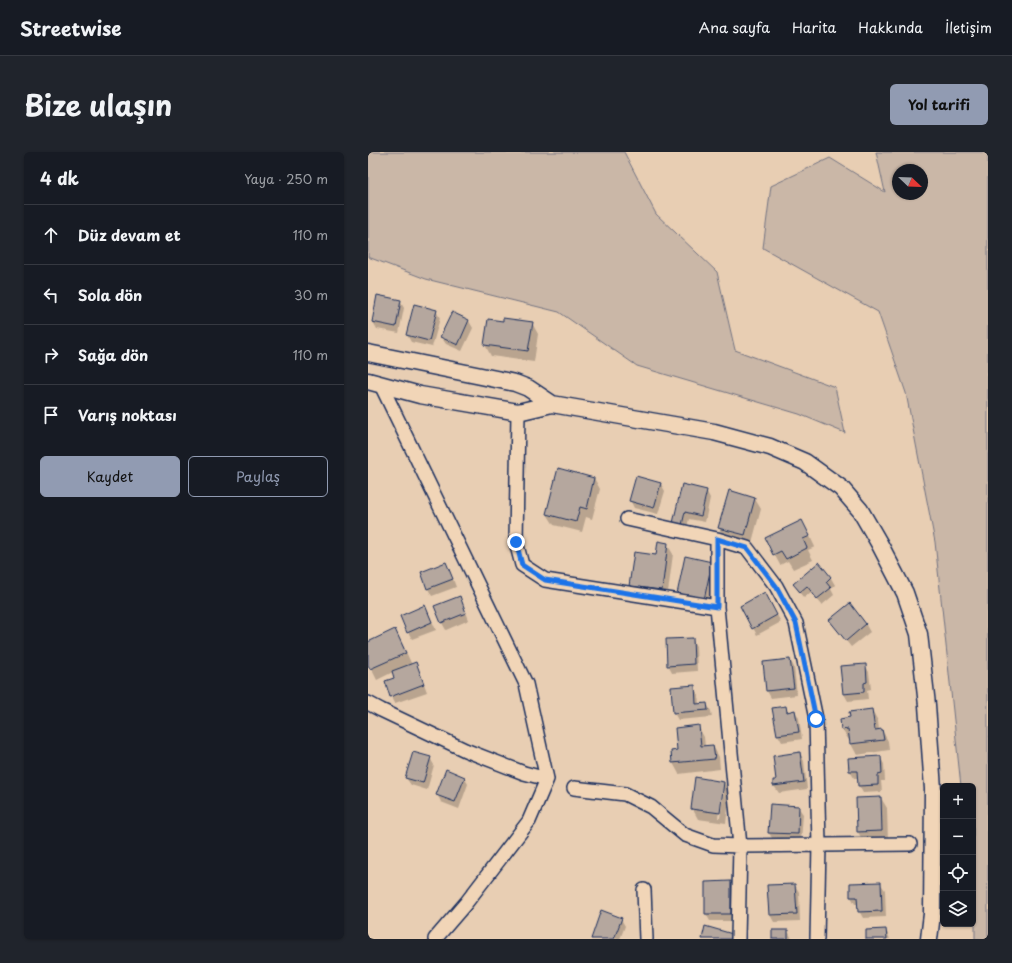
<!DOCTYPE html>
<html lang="tr">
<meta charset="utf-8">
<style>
body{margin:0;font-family:"Playpen Sans",sans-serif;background:#20242c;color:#f1f3f6}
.controls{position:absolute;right:12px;bottom:12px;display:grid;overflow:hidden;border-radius:6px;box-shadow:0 1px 3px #0004}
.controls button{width:36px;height:36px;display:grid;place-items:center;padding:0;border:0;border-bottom:1px solid #363941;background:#171b24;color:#f1f3f6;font:20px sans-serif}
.compass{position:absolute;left:524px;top:12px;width:36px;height:36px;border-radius:50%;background:#171b24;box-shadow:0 1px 3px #0004;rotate:113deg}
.stop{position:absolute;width:12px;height:12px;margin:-9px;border:3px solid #1a73e8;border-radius:50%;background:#fff}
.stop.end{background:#1a73e8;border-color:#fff;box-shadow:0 1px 4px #0008}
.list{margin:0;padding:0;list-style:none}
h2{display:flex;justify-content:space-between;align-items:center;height:52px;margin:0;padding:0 16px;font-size:17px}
h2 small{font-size:13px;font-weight:400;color:#9ea1a6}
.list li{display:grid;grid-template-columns:26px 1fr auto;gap:12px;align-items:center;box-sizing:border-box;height:60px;padding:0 16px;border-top:1px solid #363941}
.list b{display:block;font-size:15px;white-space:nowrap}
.list em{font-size:13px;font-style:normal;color:#9ea1a6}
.actions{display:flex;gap:8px;padding:12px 16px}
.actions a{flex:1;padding:9px 0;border:1px solid #919bb2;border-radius:6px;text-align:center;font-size:14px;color:#919bb2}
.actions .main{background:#919bb2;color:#111}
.icon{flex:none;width:22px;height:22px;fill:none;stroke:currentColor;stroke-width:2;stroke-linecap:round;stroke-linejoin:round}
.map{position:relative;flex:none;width:620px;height:787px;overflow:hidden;border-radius:6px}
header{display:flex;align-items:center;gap:24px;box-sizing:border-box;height:56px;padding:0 20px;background:#171b24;border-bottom:1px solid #363941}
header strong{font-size:19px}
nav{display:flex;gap:22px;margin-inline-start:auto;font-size:14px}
.intro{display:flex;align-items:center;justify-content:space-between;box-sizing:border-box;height:96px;padding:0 24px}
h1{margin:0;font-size:28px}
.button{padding:10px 18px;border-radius:6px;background:#919bb2;color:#111;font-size:14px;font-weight:700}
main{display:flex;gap:24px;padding:0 24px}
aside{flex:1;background:#171b24;border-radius:6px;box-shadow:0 1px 3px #0004}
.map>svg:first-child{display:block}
</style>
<header>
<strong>Streetwise</strong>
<nav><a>Ana sayfa</a><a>Harita</a><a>Hakkında</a><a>İletişim</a></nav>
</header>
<div class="intro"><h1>Bize ulaşın</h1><a class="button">Yol tarifi</a></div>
<main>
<aside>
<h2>4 dk<small>Yaya · 250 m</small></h2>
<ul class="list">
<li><svg class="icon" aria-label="ahead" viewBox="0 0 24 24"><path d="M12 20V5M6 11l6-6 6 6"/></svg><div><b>Düz devam et</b></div><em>110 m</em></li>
<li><svg class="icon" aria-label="left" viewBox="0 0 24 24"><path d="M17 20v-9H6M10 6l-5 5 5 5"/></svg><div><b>Sola dön</b></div><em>30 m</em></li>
<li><svg class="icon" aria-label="right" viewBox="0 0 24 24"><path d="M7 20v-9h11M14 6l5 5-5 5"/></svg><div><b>Sağa dön</b></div><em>110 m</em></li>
<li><svg class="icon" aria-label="arrive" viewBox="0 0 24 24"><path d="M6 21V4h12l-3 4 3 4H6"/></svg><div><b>Varış noktası</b></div></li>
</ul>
<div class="actions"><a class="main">Kaydet</a><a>Paylaş</a></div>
</aside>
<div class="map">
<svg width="620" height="787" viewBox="0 0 620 787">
<rect width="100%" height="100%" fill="#e8ceb3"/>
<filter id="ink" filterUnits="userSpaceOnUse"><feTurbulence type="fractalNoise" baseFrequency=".025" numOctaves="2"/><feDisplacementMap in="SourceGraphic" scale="8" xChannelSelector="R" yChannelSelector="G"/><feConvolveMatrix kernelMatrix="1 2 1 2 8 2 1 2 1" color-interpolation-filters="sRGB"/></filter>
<g filter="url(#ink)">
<!-- green -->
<path fill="#cab7a7" stroke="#727382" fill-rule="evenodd" d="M0,0h256l32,62 61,58 18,78 100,37 10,46 -46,-19 -162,-48 -78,-54 -133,-33 -58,-22z
M508,0h112v787h-13v-16l-2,-21v-116h-12l-26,-244 -29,-149 -28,-81 -115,-64 8,-62 59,-28 55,34zM530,18h24v24h-24z"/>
<!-- shadow -->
<path fill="#0003" fill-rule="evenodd" d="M32,149l4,7 -5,25 -22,-4 -4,-7z
M68,159l4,7 -8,29 -21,-5 -4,-7z
M101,169l4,7 -11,23 -16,-7 -5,-7z
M164,171l6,11 -4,28 -43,-6 -6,-11z
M226,326l6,11 -8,30 -6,-2 -4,15 -28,-7 -7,-11z
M293,332l4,7 -7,23 -24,-6 -4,-8z
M338,338l4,8 -5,24 -16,-3 -3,12 -12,-8z
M387,347l6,10 -10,37 -26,-7 -6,-11z
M440,380l7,15 -7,3 5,10 -20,9 -5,-8 -8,4 -14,-26z
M299,392l6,10 -6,46 -30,-4 -7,-10 27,-29z
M344,411l6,11 -8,36 -26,-6 -6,-10z
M450,411l13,15 4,7 -4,4 3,6 -12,10 -11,-13 -7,6 -6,-7 -4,-7z
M78,412l4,7 6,16 -24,9 -4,-7 -6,-16z
M397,442l16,28 -24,13 -16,-28z
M91,445l4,7 6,16 -23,10 -4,-7z
M482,453l16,20 4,7 -19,15 -16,-20 -4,-7z
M57,455l4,7 7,16 -24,9 -4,-7z
M27,479l6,10 11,24 3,-2 4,7 8,22 -32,11 -4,-7 4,-18 -2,-6 -16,8 -9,-18v-19z
M324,487l4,7 1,25 -25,2 -4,-8z
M422,508l4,7 3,28 -26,3 -4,-7 -3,-28z
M497,513l4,7 2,17 -4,1 1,9 -20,2 -4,-7 -2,-27z
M326,534l4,7 1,11h8l4,7 1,6 -34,3 -4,-7z
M417,555l3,5 7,-1 4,7 3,21 -20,3 -4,-7 -5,-26z
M504,558l6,11 1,9h3l6,11 1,9 -32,5 -6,-11 -1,-4h-1l-7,-10 9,-12z
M330,574l6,11 1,10 8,-1 6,11 1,12 -41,5 -6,-11 5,-12z
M432,601l4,8 3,28 -28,4 -5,-7v-5h3z
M512,605l4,7 1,17h-4l1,11 -19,1 -4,-7 -1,-8h-4l-4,-7 -1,-12z
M62,606l4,7 -7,25 -16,-5 -5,-7z
M96,625l4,7 -9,25 -18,-7 -4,-8z
M356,630l6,11 -4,30 -28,-4 -6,-11zM354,639h2l-4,27h-2z
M489,646h24l6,10 1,34 -24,1 -6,-11z
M430,655l5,7 -2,27 -28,-1 -4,-7z
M362,730l4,7v32h-24l-4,-7z
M512,731l5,7 1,27 -23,1 -4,-7v-7h-4l-4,-7z
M427,733l4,7 1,29 -26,1 -4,-7z
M253,767l4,7 -5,13h-27z
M518,778l4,9h-23z
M420,779l4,8h-19z"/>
<!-- building -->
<path fill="#b5a79e" stroke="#1b2f5e" d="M9,143l24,5 -5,27 -24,-5z
M46,152l23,6 -8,31 -23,-6z
M84,160l17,8 -11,25 -18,-8z
M135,166l30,4 -5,29 -44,-6 4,-26 15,2z
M190,316l36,10 -7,31 -7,-2 -4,15 -30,-8z
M268,324l25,7 -7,25 -25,-7z
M314,332l25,6 -6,26 -16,-4 -3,13 -9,-2z
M361,338l26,8 -10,37 -27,-7z
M434,368l8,16 -7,3 4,9 -21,11 -5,-8 -8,4 -8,-17z
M290,389l10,2 -6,47 -33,-4 5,-34 22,3z
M317,404l27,6 -8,38 -27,-6z
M78,410l7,17 -26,10 -6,-17z
M451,410l12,15 -5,5 5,6 -14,11 -10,-13 -7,6 -7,-8z
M397,440l12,23 -25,14 -12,-23z
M92,444l6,17 -25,10 -7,-17z
M482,451l16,21 -20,17 -17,-21z
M57,453l7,17 -25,11 -7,-17z
M27,477l11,24 -36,16 -2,-4v-23z
M325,486l1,26 -27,2 -1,-27z
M422,507l4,29 -28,3 -3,-29z
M48,510l8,22 -34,13 -5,-16 9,-3 -2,-7z
M498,512l1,18 -3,1v9l-21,2 -3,-28z
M327,533l1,19 11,-1 1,7 -35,3 -2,-26z
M418,554l1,6 8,-2 4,22 -22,3 -5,-27z
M504,557l3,21 7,-1 2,11 -34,4 -2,-15 -7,1 -1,-11 10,-2 -1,-5z
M331,573l2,21 12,-1 2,14 -43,4 -1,-12 6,-1 -2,-22z
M45,600l18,5 -8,26 -18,-5z
M432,600l4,30 -31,4v-6h3l-3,-24z
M513,604l1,18 -4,1v10l-20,1 -1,-15h-8l-1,-13z
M78,617l19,8 -10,25 -19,-7z
M327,625l29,5 -4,31 -29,-4z
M513,645l1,34 -25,1 -1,-34z
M402,652l29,2 -1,28 -30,-1z
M363,729v33h-26v-32z
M513,730l1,29 -24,1 -1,-15h-7v-14z
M427,732l2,30 -28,1 -2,-30z
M233,758l21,8 -8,21h-23z
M337,774l31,9 -1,4h-33z
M518,777l1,10h-21v-9z
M404,778h16v9h-16z"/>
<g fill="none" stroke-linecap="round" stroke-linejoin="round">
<defs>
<path id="minor" d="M13,233l145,299 21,95 -18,42 -63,82 -31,36
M150,260l-2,130 6,23 23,15 172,27
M259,367l90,20 30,9 29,38 20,37 20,96 3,126 -2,94
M349,387v68l23,239 -2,93
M0,551l13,7 84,40 59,23 23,6
M206,636l51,6 26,13 34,28 28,10 27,1 170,-2
M276,738l2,49"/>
<path id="tertiary" d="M0,201l147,30 13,5 24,16
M0,229l52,14 98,17 34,-8 162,28 56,15 35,15 36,26 19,22 19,33 26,50 14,41 8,71 6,84 -1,125 -3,25"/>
</defs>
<!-- minor casing -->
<use href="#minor" stroke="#1b2f5e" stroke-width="16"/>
<!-- tertiary casing -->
<use href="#tertiary" stroke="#1b2f5e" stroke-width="19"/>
<!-- minor -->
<use href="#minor" stroke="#f1d5b7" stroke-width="13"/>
<!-- tertiary -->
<use href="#tertiary" stroke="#f1d5b7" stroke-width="16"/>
</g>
</g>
<g fill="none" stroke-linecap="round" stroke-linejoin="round" filter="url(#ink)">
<!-- route -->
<path stroke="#1a73e8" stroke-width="5" d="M148,390l6,23 23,15 172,27v-68l30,9 29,38 20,37 20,96"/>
</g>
</svg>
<div class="controls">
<button>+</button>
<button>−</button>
<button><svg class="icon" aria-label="locate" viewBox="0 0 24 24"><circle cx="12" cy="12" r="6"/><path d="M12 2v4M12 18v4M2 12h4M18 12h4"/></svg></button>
<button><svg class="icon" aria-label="layers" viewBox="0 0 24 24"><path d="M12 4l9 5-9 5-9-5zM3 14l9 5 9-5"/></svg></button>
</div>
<svg class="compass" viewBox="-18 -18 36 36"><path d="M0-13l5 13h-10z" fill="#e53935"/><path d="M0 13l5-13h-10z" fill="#9ea1a6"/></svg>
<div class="stop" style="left:448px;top:567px"></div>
<div class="stop end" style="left:148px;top:390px"></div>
</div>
</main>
